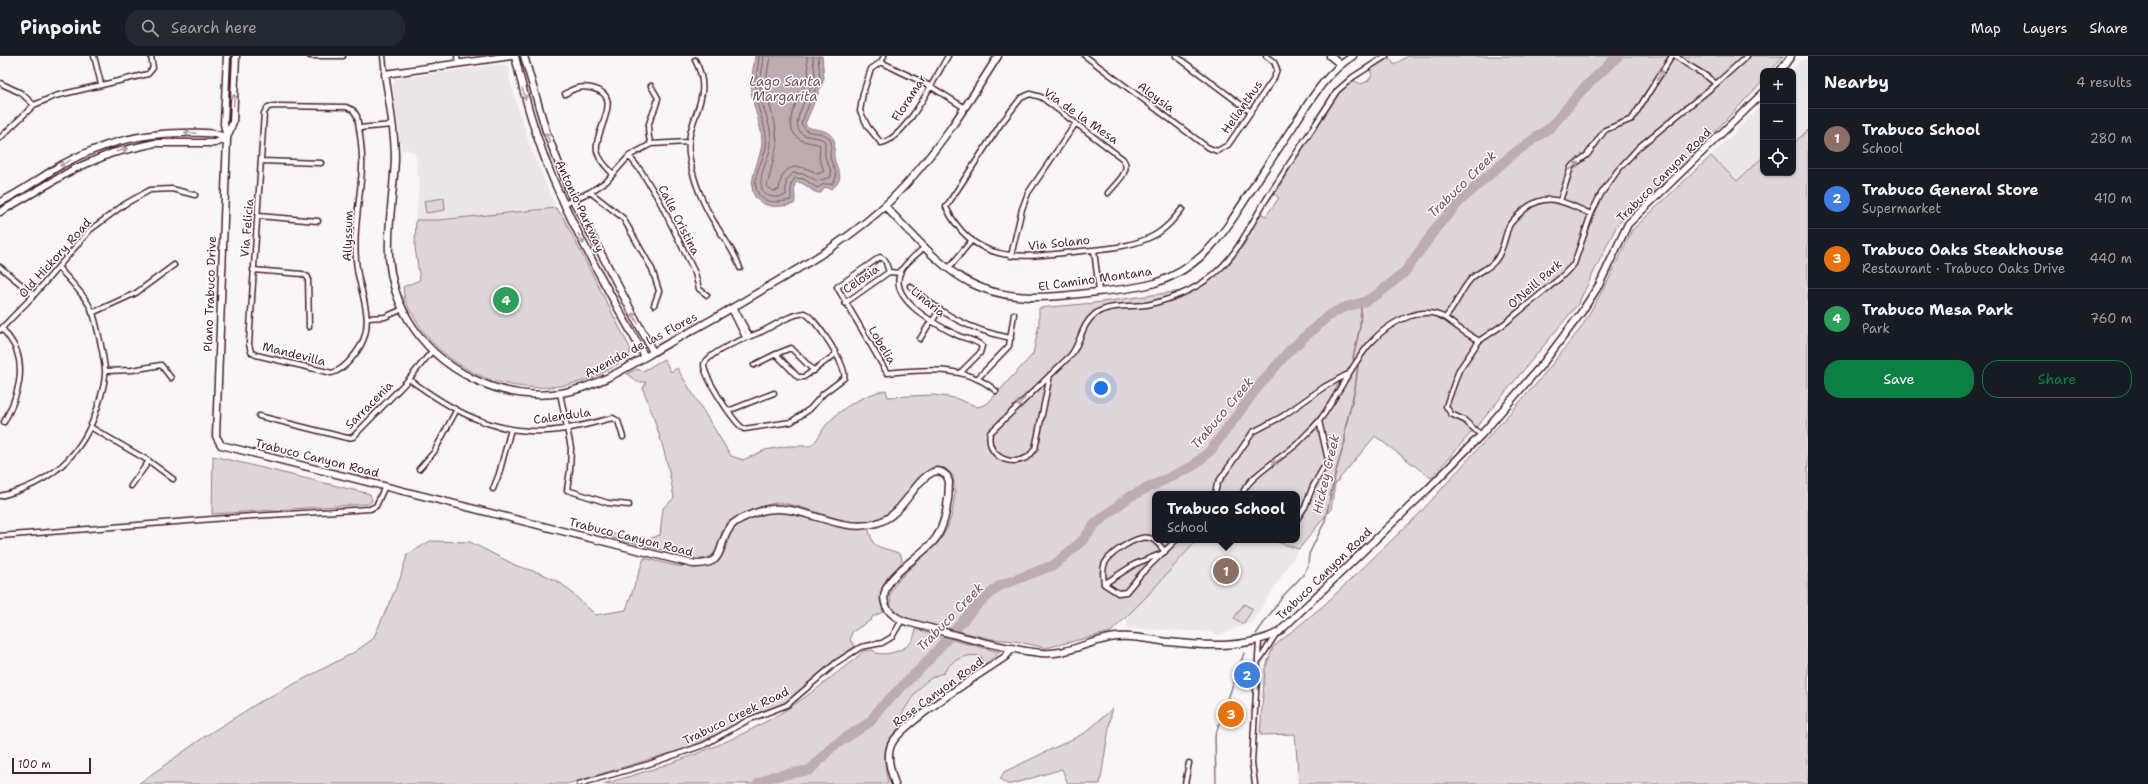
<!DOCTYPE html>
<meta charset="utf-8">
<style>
body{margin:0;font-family:"Shantell Sans",sans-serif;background:#242831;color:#f1f3f6}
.controls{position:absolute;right:12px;top:12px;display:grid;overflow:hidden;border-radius:8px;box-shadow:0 1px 3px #0004}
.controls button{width:36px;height:36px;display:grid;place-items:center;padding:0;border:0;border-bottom:1px solid #363941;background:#171b24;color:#f1f3f6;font:20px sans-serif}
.scale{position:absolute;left:12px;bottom:10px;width:79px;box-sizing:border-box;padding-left:4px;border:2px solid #4a1f2b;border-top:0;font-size:11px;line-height:14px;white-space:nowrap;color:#4a1f2b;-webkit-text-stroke:3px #fff;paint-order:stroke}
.you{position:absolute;left:1101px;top:332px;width:14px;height:14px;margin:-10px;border:3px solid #fff;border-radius:50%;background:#1a73e8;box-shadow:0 0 0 6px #1a73e833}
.badge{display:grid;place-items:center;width:26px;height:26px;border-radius:50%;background:#0b8043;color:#fff;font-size:13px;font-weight:700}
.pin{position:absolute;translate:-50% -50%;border:2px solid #fff;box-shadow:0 1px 4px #0006}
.popup{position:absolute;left:1152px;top:435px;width:148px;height:52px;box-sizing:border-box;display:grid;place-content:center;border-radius:8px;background:#171b24;filter:drop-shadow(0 1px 3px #0005);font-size:13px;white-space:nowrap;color:#9ea1a6}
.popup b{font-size:15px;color:#f1f3f6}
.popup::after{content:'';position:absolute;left:50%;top:100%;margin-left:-8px;border:8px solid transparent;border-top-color:#171b24}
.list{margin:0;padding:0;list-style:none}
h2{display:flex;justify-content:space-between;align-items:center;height:52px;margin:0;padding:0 16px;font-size:17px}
h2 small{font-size:13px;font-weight:400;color:#9ea1a6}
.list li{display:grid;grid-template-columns:26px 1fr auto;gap:12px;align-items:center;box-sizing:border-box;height:60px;padding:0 16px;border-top:1px solid #363941}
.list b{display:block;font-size:15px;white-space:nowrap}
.list p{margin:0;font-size:13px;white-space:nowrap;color:#9ea1a6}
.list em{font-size:13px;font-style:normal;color:#9ea1a6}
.actions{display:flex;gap:8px;padding:12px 16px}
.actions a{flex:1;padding:9px 0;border:1px solid #0b8043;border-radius:16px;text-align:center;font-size:14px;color:#0b8043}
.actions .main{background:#0b8043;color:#fff}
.icon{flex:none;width:22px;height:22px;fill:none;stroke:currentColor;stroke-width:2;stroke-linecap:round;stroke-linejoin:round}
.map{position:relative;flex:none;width:1808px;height:728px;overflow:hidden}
header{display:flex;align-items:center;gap:24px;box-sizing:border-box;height:56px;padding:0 20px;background:#171b24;border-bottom:1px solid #363941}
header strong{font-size:19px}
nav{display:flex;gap:22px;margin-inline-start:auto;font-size:14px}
.search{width:280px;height:36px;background:#242831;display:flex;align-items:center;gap:10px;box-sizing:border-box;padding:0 14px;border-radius:16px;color:#9ea1a6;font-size:15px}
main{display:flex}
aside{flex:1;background:#171b24}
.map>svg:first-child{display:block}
</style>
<header>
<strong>Pinpoint</strong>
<div class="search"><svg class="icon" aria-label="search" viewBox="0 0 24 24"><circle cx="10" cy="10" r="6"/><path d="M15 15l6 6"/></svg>Search here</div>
<nav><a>Map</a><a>Layers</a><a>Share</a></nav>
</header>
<main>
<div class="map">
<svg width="1808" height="728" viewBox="0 0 1808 728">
<rect width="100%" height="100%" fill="#f8f6f7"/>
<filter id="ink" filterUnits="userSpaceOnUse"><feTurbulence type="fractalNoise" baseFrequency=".025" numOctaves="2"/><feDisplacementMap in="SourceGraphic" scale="8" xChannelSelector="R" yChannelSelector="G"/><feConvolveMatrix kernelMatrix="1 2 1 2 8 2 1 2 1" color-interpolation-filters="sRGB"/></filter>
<g filter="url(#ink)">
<!-- built -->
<path fill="#ebe6e8" d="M1808,3v71l-15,14v-73h-2l10,-11z
M502,8l8,5 -1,7 9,32 12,38 26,62 -117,12h-23l4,-44 -4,-1 1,-14 -2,-8 -7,-3h-7l-8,-66 3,-5z
M1763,48v53l-26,24 -26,-25z
M1197,484h74l28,9 -47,73 -33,13 -10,-3 -81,-4 -2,-10z
M977,599l5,2 1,3 -7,6 3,4 -71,51 -6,-7 15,-25 16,-13 8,-2 7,-8 17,-10z"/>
<!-- green -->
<path fill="#ded6d9" stroke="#947a82" d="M1408,0h375l-12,15h-8v10l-82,86 -64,58 -39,79 -93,113 -54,61 -56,-42 -40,48 -4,25 -32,40 -28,-9h26v-46h-142v46h42l-49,55 -37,37 -65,16 -31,-7 -24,-2 -88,-21 -12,-11 -1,-12 2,-6 12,-15 34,-31 9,-14 5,-15 3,-21 -2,-17 -8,-8 -8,-1c-29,10 -35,49 -67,54 -32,6 -62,-17 -92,-18 -11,0 -22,7 -32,10 -5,2 -13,4 -17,8 -14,15 -5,39 -32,38l-91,-23 2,-3 38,7 14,-5 3,-27 11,-10c-6,-39 -17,-73 -31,-109l3,-7h-9l-10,-8 9,-5 7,2 21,-12 7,13 6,-4 54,88 12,4 22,-10 23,-4h22c8,-5 11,-15 17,-22 14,-16 38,-30 59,-34l2,7 45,-2 22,3 23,9 9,-3 46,-50 6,-30v-16l55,-5 102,-14 32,-23 17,-23 15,-30 6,3 13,-18 -5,-4 65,-102 14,-12 8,4 7,-3 4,-6 -2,-6 20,-11 4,7z
M1808,74v654h-509l-4,-50 -35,1 5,-66 8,-22 51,-42 95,-91 117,-130 45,-56 28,-49 23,-49 79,-74 26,25 26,-24v16h30v-29z
M444,142l1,12 -19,3 -2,-12z
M556,152l7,9 68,133 -2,7c-12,7 -24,16 -37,21 -67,24 -141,2 -178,-61 -3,-6 -9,-14 -10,-22 -1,-3 0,-5 -1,-8l17,-7 -5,-32 1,-28h23z
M213,400l157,38 2,7 -4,3 -156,10z
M776,455h9l70,17h13l5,15c8,7 20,6 28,12l1,6 -19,26 -3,12 3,13 -11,5 -1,3 -19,12 -2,8 5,6 -25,18 -42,37 -100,47 -121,36h-429l69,-49 51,-32 95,-50 20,-14 27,-60 7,-24 23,-14 40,1 47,24 26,8 19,10 34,31 30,-5 18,-52 37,9 1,-2c19,4 37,4 43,-17 2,-7 4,-14 8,-20 10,-11 30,-14 43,-17z
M1244,548l9,5 -10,15 -9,-6z
M916,573l24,8 60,15 -21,18 -4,-4 7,-3v-6c-12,-5 -33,3 -38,16 -22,5 -31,23 -42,41l6,7c-28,21 -25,31 -20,63h-285c85,-24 161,-51 230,-108 10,-9 22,-15 30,-25l10,-1 3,3c10,3 29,-2 36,-12 2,-3 3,-8 4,-12z
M1112,653l-12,75h-32l-6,-15 -50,15h-5l-7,-5 4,-7 81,-39z"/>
<!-- water -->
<path fill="#bdadb0" stroke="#8f747b" d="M755,0h67l2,23 -19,45c6,9 22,1 29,16 2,6 -1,11 0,17 2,14 13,19 -2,32l-7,-2 -4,6c-10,1 -14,-11 -25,-11 -4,6 1,15 -2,22 -9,2 -21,4 -30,0 -26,-12 -1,-44 -2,-64 -1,-14 -6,-26 -9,-39 -4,-14 0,-30 2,-45z"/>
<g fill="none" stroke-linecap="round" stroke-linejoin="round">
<!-- shore -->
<path stroke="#785860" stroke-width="1" d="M759,0c-1,14 -5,28 -3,42 3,17 12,31 10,48 -2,14 -16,33 -8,47 6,12 23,9 33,7v-16l4,-6 9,1 13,9 7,-4h8c10,-11 -2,-18 -2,-29 0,-7 4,-12 -2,-18 -5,-5 -15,-4 -21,-6l-6,-7 19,-46 -2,-22
M764,0c-1,14 -6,28 -3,43 4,15 11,29 10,45 -1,14 -14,31 -9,45 3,10 17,9 24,6v-14l7,-8 12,1 12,7 14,-4v-6l-6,-14v-16c-7,-6 -19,-2 -25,-9 -10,-12 12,-41 15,-55 1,-6 -3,-14 -2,-21
M770,0l-3,19v22l8,26 2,21 -10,43 7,4 5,-1c2,-26 18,-28 39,-16l6,-3 -5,-13 1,-13c-8,-3 -17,-2 -23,-8 -17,-15 6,-44 11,-60 2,-5 -2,-15 -1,-21"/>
<!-- stream -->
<path stroke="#8f747b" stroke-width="1.5" d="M1256,578l27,-38 20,-21 5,-9 1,-12 16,-33 11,-50 9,-30v-12l10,-40 3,-23 -5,-8 7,-31 1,-19 3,-6
M1216,728l-1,-48 29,-83"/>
<!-- river -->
<path stroke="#bdadb0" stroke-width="10" d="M758,728l13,-7 39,-7 22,-23 38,-25 9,-13 46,-45 49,-56 25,-22 55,-21 29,-25 12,-16 34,-27 64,-31 18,-16 47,-63 30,-35 40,-36 14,-8 22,-6 14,-8 27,-22 31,-44 26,-29 51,-45 38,-27 32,-38 35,-33"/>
<defs>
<path id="street" d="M94,0l7,28
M310,0h33
M383,0l2,18
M457,0l1,8
M1085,0l122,91 10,4 11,-6 46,-67 3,-9 -3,-7 -8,-6
M1176,0l75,56
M1676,0c13,12 28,16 40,28
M695,4c21,39 -10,57 -6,94 3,24 14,51 27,71 8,14 19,27 24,43
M881,6l-10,7 -8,24 -3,18 8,16 13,16c25,-4 54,-66 67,-87
M881,6l49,24 35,22
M881,6l3,-6
M0,27l21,10 13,12
M565,38c9,-6 15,-8 26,-6 36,7 2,43 6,63 2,9 10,17 16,23
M275,50l71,1 7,3 4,6c3,17 6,35 5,52 -2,34 -10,67 -5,101 3,21 14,44 8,66 -4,14 -19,34 -33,38l-76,-18 -5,-3 -2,-8 15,-231 4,-6z
M359,72l33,-3
M0,82l34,-33 21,-9 93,-22 5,-6 -2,-12
M651,88c-8,-22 3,-26 7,-46l-7,-12
M629,100l12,15 18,29 36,73 4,16 8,6
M261,105l60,2
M590,136l33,26 29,51 7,22 -5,14
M1108,137c8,-10 24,-22 15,-34l-82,-62 -11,-3 -9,4 -21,27 -54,82c29,61 80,50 136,44 23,-2 50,-4 71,-15 12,-6 21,-17 29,-27
M1560,145l11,-34 16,-12 18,-25 27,-11 40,-63
M564,148l26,-12 17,-11 22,-25 22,-12 37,-2
M258,160l60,5
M925,191c-8,7 -19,15 -24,24 -15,28 39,56 58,65 8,3 17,4 23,10l-2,7 -20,20
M1094,194l5,41
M1011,200l11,-47 6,-16 48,-70
M0,211l34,28
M948,213l24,-29
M253,214l49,4 6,3 1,50
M900,217l-11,-1 -4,-12 -5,-3 -43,30 50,86c36,-4 80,-8 109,18
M910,230c31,28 59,44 101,52
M845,247l44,-31
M734,251l15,28
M731,253l14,28
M92,257l44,-20 38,-28
M804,257c11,4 44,54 40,65l-21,16 -13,15 -19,13 -47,7c-11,-7 -41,-54 -40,-65 8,-14 42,-26 57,-32 15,-7 25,-16 43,-19z
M367,262l18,-1 18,-8
M1445,262l18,13 16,10
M932,266l7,-12
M2,272c5,7 13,16 15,24 8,23 -2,50 -13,70
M0,274l34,-35 56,-65 35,-26 25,-14 22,-1 23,6
M920,283l11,-18
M776,298l15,-6 23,23
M754,309l22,-11 22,23h6l32,-23
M105,315l27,-1 29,-5 10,13
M1050,319l-15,74c-3,3 -6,8 -9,9 -19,9 -40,-4 -36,-25l81,-78c10,-13 10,-30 24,-41 15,-11 39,-6 56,-10 20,-5 42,-14 58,-26 27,-20 38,-48 55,-75 24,-38 49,-75 73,-112l16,-14 33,-21
M409,323c42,31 83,55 138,52 22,-1 44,-8 66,-13l5,3 5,16
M977,323l32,-33 5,-32
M560,337l11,55 -1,22 -3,20 41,13 21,2
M728,355l46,-18
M259,360l88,22 6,-1 56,-58 23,-28
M92,372l57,33 24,18
M1481,379l-17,-15 -13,-6 -5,-8 13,-36 20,-29 25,-17 56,-46 14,-14 17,-50 10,-20 17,-24 21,-23 77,-63 31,-28
M419,413l15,-17 22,-41
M131,430l18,-25
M493,433l6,-15 12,-45
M1215,438l2,-10 36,-52 30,-16 41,-29 22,-12
M1243,438c1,-15 45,-40 57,-53 7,-8 16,-15 22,-24 26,-36 42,-86 88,-101 13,-4 23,-5 35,2 11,-12 15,-27 26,-39 6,-7 18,-10 24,-18 9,-10 9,-25 15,-37 4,-5 10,-11 15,-15 24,-19 42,-5 66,5
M0,440c50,-12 83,-40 98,-90 3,-10 8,-25 7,-36 -1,-13 -8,-44 -12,-57 -7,-17 -23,-32 -35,-46
M1297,463l8,-12 8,-21 15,-26 -9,-39
M0,480l238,-19 132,-8 6,-3 9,-20
M1165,496c-5,-6 -9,-13 -16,-14 -11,-3 -38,14 -44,25 -3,6 -2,14 -1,21l14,9 8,-1 15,-18 35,-34
M1104,528l31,-20 28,-11
M1260,603l16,-25
M579,728l70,-20 55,-19 44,-25 39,-15 50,-43 24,-15 21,-4 10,-6 10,-17
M1185,728l4,-21
M1255,728l-3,-21 7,-123"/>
<path id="secondary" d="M227,0l-3,68 3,14 -11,298 5,9 472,119c35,1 22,-17 38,-38 6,-7 18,-11 27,-14 40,-14 79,24 119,11 28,-9 35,-41 56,-51 5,-2 10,0 14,4l2,6c0,17 -3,41 -13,56 -13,19 -62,41 -50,68 4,9 12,13 21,16 44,11 89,26 134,31 26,3 50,-14 76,-16 17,-2 35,3 52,5 34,4 78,7 110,-10l148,-142 54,-55 63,-73 37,-49 18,-28 29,-61 135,-131
M511,0l-126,18c4,27 10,57 10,84 -2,58 -19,107 13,161 30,52 93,83 153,74 39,-6 74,-31 108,-50 34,-18 67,-37 100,-57 43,-25 86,-51 122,-86 43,-43 75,-93 107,-144
M515,0c10,44 23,89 41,130 26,59 58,115 89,171
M524,0l22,75 27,69 80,152
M1330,0l10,8
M1780,15l11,-15
M227,82l6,-16 3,-66
M0,146c22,-10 42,-26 63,-38 37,-20 77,-31 120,-31 17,0 29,-2 44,5
M885,150c67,71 89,101 194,88 24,-3 52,-4 76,-11 48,-16 69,-50 95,-91 14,-22 29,-44 44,-67 17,-26 32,-52 59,-69
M0,156l74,-43 38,-16 43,-10h60l12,-5
M895,728c-4,-12 -9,-27 -4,-39 9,-21 92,-73 114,-88l8,-9"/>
</defs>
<!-- street casing -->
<use href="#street" stroke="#4a1f2b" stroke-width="7"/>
<!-- secondary casing -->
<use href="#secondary" stroke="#4a1f2b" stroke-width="9"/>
<!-- street -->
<use href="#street" stroke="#fff" stroke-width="4"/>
<!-- secondary -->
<use href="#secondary" stroke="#fff" stroke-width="6"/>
</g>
<!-- one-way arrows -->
<defs><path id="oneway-shaft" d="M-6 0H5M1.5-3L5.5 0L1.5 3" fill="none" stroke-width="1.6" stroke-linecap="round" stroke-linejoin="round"/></defs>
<g stroke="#ae9aa0">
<use href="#oneway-shaft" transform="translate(1660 19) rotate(-63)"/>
<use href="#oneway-shaft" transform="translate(524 38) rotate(74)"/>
<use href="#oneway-shaft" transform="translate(234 44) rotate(-87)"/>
<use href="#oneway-shaft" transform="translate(190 77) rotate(180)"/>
<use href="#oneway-shaft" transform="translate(548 82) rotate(-111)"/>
<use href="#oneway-shaft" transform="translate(122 94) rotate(-16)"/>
<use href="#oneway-shaft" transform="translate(65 107) rotate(151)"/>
<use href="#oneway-shaft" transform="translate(1574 110) rotate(-41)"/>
<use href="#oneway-shaft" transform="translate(581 183) rotate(62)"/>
<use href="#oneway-shaft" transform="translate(635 262) rotate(-118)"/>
<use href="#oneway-shaft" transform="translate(1021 346) rotate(136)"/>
<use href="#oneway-shaft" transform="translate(1277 405) rotate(143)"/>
</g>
</g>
<g text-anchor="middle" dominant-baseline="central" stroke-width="3" stroke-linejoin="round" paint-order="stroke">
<!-- street labels -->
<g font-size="12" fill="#4a1f2b" stroke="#fff">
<text transform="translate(1156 41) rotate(37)">Aloysia</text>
<text transform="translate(909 42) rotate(-57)">Floramar</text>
<text transform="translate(1242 51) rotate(-55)">Helianthus</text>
<text transform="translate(1081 60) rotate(35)">Via de la Mesa</text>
<text transform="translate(1664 119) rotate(-45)">Trabuco Canyon Road</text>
<text transform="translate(580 150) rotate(65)">Antonio Parkway</text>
<text transform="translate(679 164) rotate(63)">Calle Cristina</text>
<text transform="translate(247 172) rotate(-85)">Via Felicia</text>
<text transform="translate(348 180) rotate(-88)">Allyssum</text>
<text transform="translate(1059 187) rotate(-6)">Via Solano</text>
<text transform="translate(55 202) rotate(-48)">Old Hickory Road</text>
<text transform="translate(861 223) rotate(-35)">Celosia</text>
<text transform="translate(1095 223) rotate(-8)">El Camino Montana</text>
<text transform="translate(1535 228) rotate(-41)">O'Neill Park</text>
<text transform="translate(210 238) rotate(-88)">Plano Trabuco Drive</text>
<text transform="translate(928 246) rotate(39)">Linaria</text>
<text transform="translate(641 289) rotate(-28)">Avenida de las Flores</text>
<text transform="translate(882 289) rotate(59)">Lobelia</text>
<text transform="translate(294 298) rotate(14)">Mandevilla</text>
<text transform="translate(369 349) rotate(-45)">Sarracenia</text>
<text transform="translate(562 360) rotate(-8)">Calendula</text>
<text transform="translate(317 402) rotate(14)">Trabuco Canyon Road</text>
<text transform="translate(631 481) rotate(14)">Trabuco Canyon Road</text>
<text transform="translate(1324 518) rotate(-44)">Trabuco Canyon Road</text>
<text transform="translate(938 636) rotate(-36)">Rose Canyon Road</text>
<text transform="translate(736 660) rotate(-26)">Trabuco Creek Road</text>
</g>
<!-- water labels -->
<g font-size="13" font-style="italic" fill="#72515a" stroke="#fff">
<text x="785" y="25">Lago Santa<tspan x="785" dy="15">Margarita</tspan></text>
<text transform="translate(1462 128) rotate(-44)">Trabuco Creek</text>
<text transform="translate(1222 357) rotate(-50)">Trabuco Creek</text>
<text transform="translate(1326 418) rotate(-77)">Hickey Creek</text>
<text transform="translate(950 561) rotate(-46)">Trabuco Creek</text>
</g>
</g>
</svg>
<div class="controls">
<button>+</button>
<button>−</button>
<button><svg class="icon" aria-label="locate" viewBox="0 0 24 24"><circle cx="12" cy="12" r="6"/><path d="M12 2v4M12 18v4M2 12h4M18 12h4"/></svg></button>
</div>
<div class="scale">100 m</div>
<div class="you"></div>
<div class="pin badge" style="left:1226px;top:515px;background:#8d6e63">1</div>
<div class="popup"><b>Trabuco School</b>School</div>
<div class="pin badge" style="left:1247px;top:619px;background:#3f7fe0">2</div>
<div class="pin badge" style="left:1231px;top:658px;background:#e8710a">3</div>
<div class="pin badge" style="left:506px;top:244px;background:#2e9e5b">4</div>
</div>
<aside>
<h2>Nearby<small>4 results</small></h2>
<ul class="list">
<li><span class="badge" style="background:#8d6e63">1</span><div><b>Trabuco School</b><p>School</p></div><em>280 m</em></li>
<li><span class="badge" style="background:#3f7fe0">2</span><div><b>Trabuco General Store</b><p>Supermarket</p></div><em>410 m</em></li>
<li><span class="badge" style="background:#e8710a">3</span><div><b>Trabuco Oaks Steakhouse</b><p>Restaurant · Trabuco Oaks Drive</p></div><em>440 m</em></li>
<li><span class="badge" style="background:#2e9e5b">4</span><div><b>Trabuco Mesa Park</b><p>Park</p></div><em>760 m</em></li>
</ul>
<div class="actions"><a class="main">Save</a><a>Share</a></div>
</aside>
</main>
